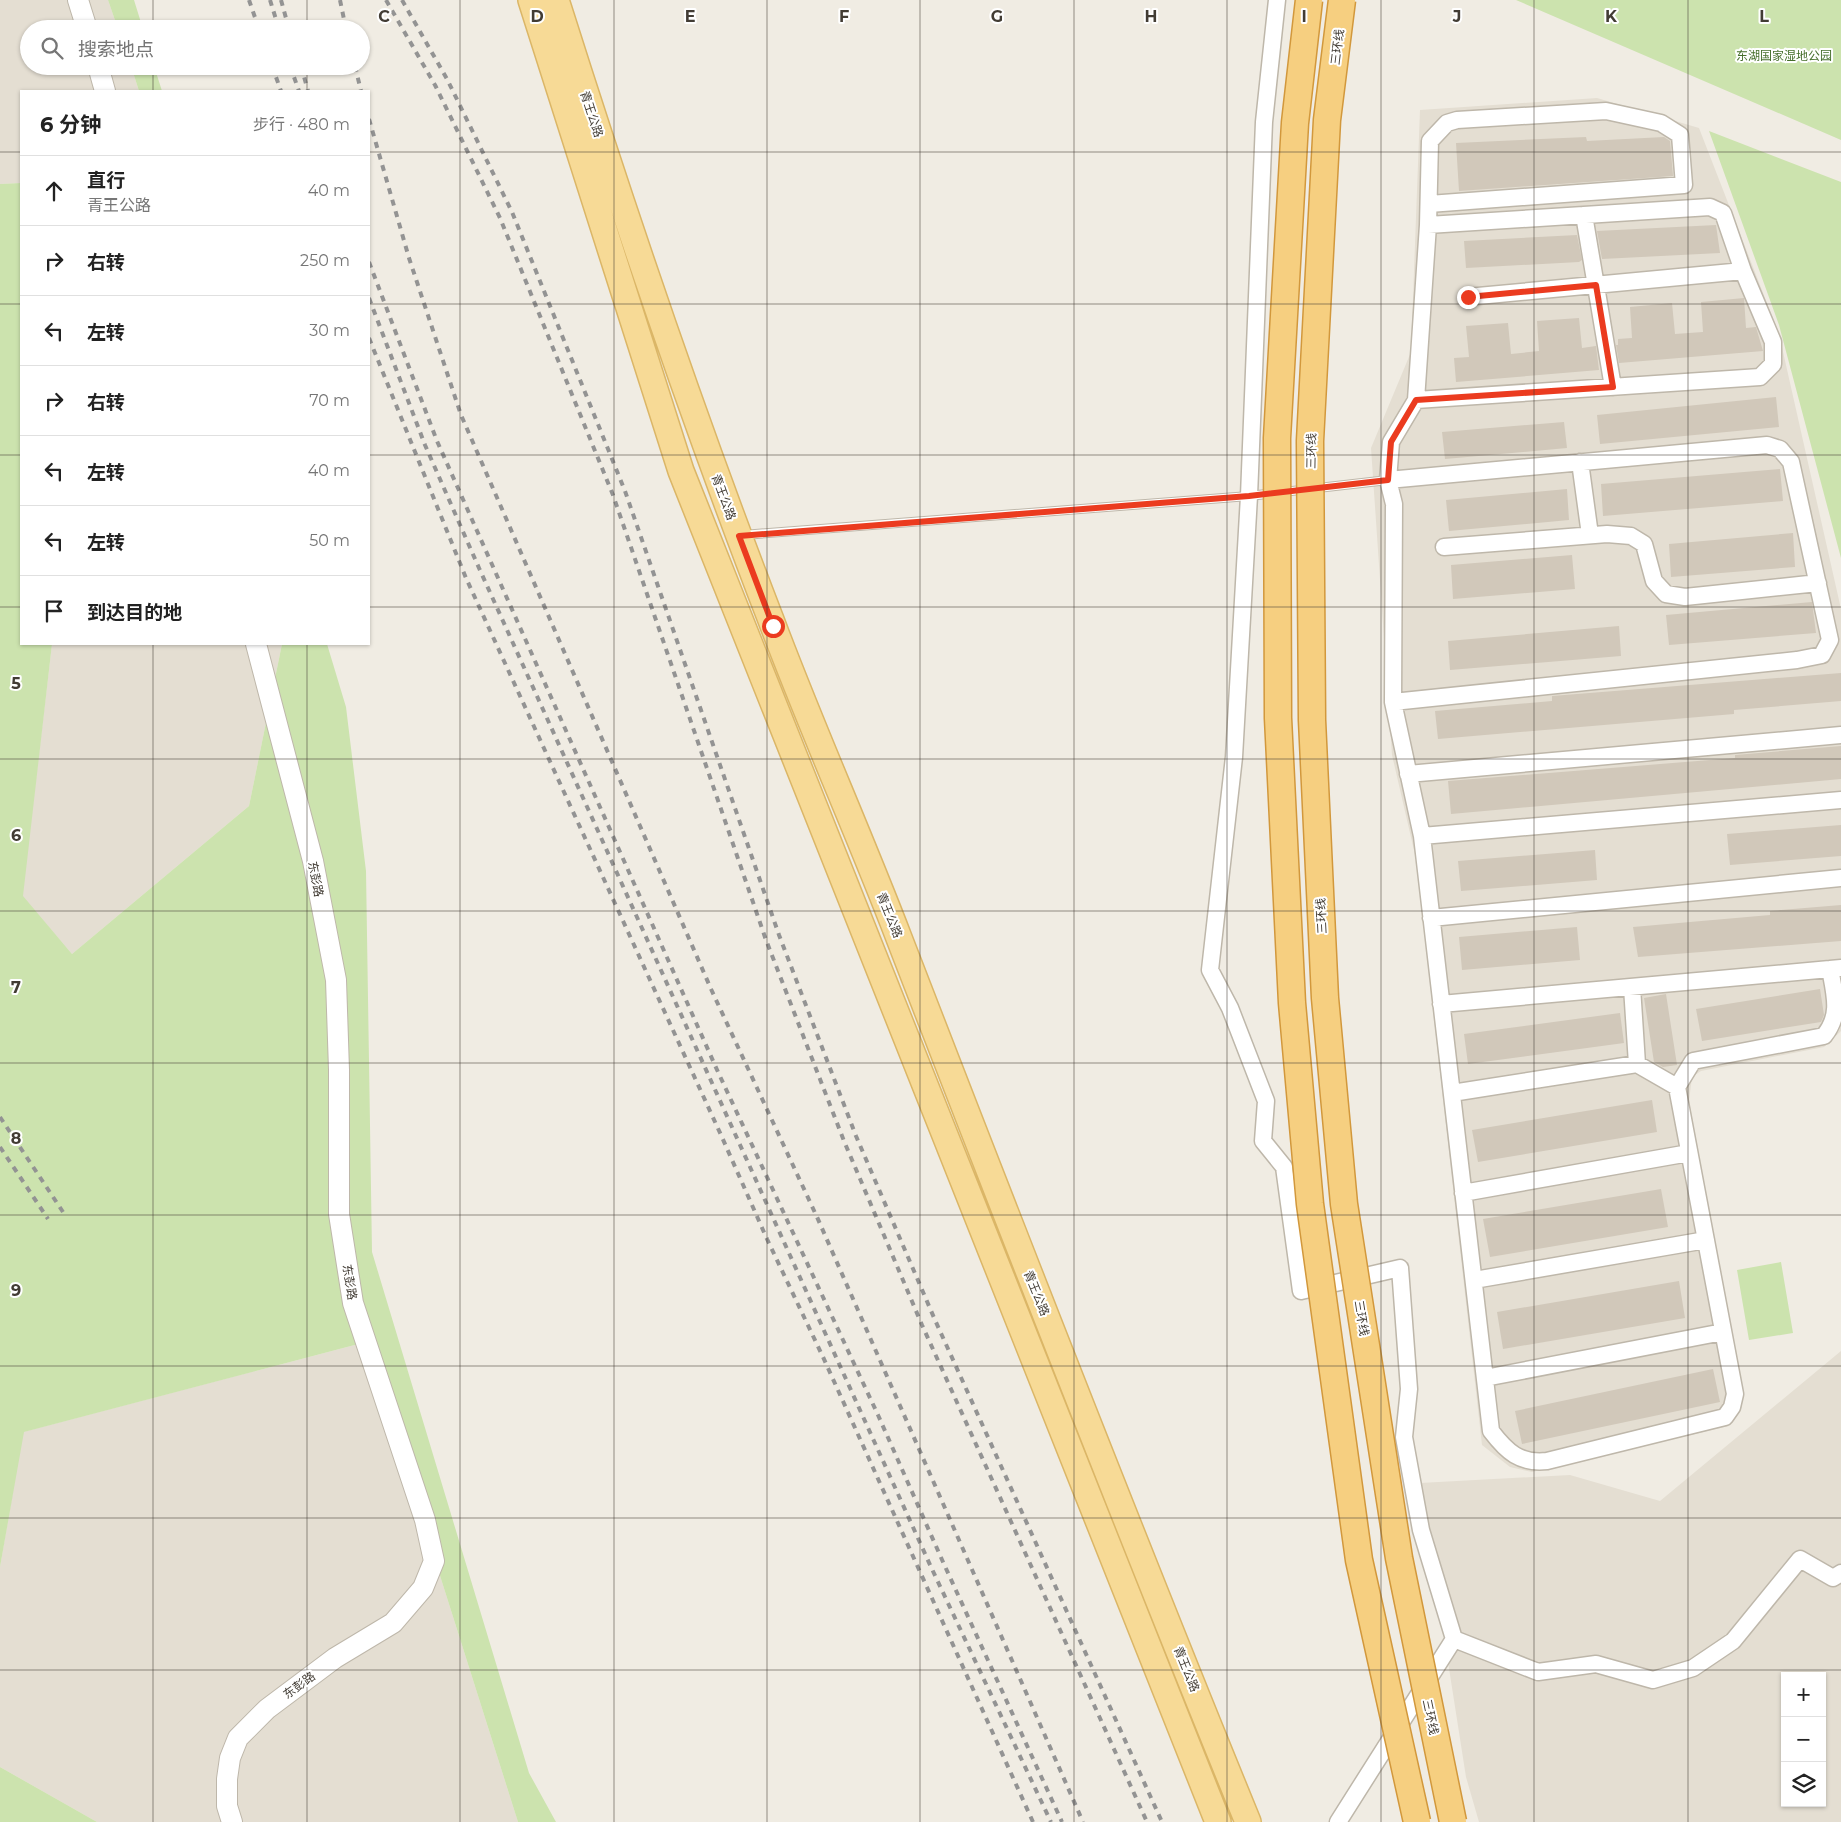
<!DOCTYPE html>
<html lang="zh">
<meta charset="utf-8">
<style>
body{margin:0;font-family:Montserrat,"Noto Sans SC",sans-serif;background:#f6f6f6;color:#222}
.controls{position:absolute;right:15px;bottom:15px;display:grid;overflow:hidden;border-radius:0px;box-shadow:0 1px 4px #0004}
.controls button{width:45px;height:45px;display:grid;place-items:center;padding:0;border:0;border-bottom:1px solid #e0e0e0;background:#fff;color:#222;font:25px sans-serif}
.stop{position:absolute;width:15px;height:15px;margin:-11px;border:4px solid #eb3b1f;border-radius:50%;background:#fff}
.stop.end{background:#eb3b1f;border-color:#fff;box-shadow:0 1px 5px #0008}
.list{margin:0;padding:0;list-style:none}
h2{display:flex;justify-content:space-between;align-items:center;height:65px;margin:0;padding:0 20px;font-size:21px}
h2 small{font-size:16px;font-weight:400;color:#767676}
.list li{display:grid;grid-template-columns:32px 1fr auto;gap:15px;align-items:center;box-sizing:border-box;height:70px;padding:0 20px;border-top:1px solid #e0e0e0}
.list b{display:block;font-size:19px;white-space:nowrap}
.list p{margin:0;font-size:16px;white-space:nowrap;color:#767676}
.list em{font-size:16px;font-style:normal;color:#767676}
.icon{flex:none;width:28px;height:28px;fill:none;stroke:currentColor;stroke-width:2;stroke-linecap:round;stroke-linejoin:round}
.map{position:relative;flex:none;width:1841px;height:1822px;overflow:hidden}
.search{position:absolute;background:#fff;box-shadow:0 1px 4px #0004;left:20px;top:20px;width:350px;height:55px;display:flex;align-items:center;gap:12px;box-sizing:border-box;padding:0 18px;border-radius:28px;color:#767676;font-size:19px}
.panel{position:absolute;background:#fff;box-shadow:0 1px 4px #0004;left:20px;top:90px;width:350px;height:555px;border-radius:0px}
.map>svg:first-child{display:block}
</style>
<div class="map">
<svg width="1841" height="1822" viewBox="0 0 1841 1822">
<rect width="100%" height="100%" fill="#f0ece3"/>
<!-- residential -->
<path fill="#e4ded2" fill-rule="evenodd" d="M0,0h108l10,29h-89v37h102l8,25h-118v92l-21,1z
M1597,98l102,30 80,206 62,275v422l-17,16 -123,24 -9,6 -3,24 52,283 1,23 -13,19 -197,46 -22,-5 -28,-22 -66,-586 -24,-104 -21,-307 40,-96 9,-242z
M52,644h230l-33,162 -177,148 -50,-58z
M366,1342l152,480h-421l-97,-55v-200l23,-135z
M1841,1351v471h-362l-13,-45 -46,-294 150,-8 90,26zM1785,1676h37v127h-37z"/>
<!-- green -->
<path fill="#cce3ae" d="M108,0h26l9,29h-25z
M1516,0h325v140z
M131,66h23l8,25h-23z
M1709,131l132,51v376l-62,-233z
M21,183v461h31l-29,252 49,58 177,-148 33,-162h45l19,63 20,164 6,381 157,521 27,49h-38l-152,-480 -342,90 -24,135v-1383z
M1781,1262l12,71 -44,7 -12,-70z
M0,1767l97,55h-97z"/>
<!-- building -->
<path fill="#d1c8ba" d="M1586,137l1,4 77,-4 6,4 3,35 -214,15 -3,-48z
M1716,225l4,28 -118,6 -5,-28z
M1577,235l5,25 -3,2 -113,6 -2,-27z
M1744,298l2,30 10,-1 7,24 -144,12 -3,-18h2v-6l14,-1 -2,-31 42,-4 3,31 28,-2 -2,-30z
M1579,318l3,30 14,-2 3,24 -143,12 -2,-24 15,-1 -3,-31 42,-3 3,31 28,-3 -2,-30z
M1776,397l3,30 -179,17 -3,-29z
M1564,422l3,26 -122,11 -3,-27z
M1780,469l3,32 -180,15 -2,-32z
M1567,489l2,31 -120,11 -3,-31z
M1793,533l2,34 -124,10 -2,-33z
M1572,555l3,34 -122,10 -2,-34z
M1812,602l4,31 -147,12 -3,-30z
M1619,626l2,30 -171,14 -2,-29z
M1841,673v28l-107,9v4l-296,25 -3,-28 117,-10v-5z
M1841,746v33l-390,35 -3,-33 287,-23v-3z
M1841,825v31l-111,9 -3,-31z
M1595,850l2,30 -136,11 -3,-30z
M1841,905v36l-203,16 -5,-30 137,-12v-4z
M1577,927l3,33 -118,10 -3,-33z
M1820,989l4,26 -3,7 -119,19 -6,-32z
M1666,994l11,71 -14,2 -9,-5 -10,-64z
M1620,1013l4,30 -156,21 -4,-30z
M1652,1100l5,32 -179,30 -6,-32z
M1661,1189l7,38 -178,30 -7,-38z
M1679,1281l6,37 -182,31 -6,-37z
M1713,1369l7,33 -198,42 -7,-33z"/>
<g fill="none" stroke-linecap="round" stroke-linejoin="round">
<defs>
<path id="service" d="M743,535l506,-39 139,-16"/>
<path id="minor" d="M1277,0l-13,122 -15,374 -15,261 -24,213 20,38 36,93 -3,40 21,26 17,124 99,-23 9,121 -5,48 17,93 33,109
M1429,204l255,-19 -4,-50 -19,-12 -55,-12 -149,9 -10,3 -17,18 -2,84 -12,175 -25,42 -3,38 6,24 -1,198 29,134 69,595c16,21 29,33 56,30l178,-44 7,-10 3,-13 -58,-307 16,-26 131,-25c17,-21 11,-40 6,-67l11,-1
M1584,215l29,172
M1428,225l282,-18 13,6 20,58 -276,26
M1416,400l344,-23 13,-13v-22l-30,-71
M1580,462l10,73
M1388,480l379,-35 13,4 11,13 39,178 -8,15 -25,5 -404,42
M1444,547l163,-13 24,2 13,8 10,37 12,13 19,3 133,-14
M1408,774l433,-39
M1422,836l419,-36
M1431,918l410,-40
M1632,987l5,77
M1441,1004l389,-35
M1452,1093l185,-29 40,23
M1463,1193l226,-40
M1474,1280l232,-40
M1485,1378l238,-46
M1338,1822l116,-183 84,33 58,-8 57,16 40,-12 40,-27 67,-82 33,19 8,-5"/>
<path id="tertiary" d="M78,0l9,29
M98,66l7,25
M232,1822l-5,-16v-27l3,-21 8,-20 29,-29 68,-51 58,-35 30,-35 11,-27 -9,-41 -72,-217 -14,-89v-144l-3,-90 -23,-119 -57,-217"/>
<path id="primary" d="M531,0l150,471 537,1351
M556,0c66,209 136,416 215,620 40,107 87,211 128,318 114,295 229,591 349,884"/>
</defs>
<!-- service casing -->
<use href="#service" stroke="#beb7aa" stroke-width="10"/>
<!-- minor casing -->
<use href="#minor" stroke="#beb7aa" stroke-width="19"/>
<!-- tertiary casing -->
<use href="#tertiary" stroke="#beb7aa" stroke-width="22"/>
<!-- primary casing -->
<use href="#primary" stroke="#dbb667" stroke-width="28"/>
<!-- service -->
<use href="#service" stroke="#fff" stroke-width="8"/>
<!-- minor -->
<use href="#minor" stroke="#fff" stroke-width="16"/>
<!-- tertiary -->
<use href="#tertiary" stroke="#fff" stroke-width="20"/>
<!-- primary -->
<use href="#primary" stroke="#f7da96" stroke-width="25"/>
<!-- rail -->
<path stroke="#939393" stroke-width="4" stroke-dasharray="6 6" stroke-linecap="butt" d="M249,0l10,29
M270,0l9,29
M281,0l8,29
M340,0l6,29
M386,0l49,85 65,133 113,277 153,445 78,201 78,184 225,497
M402,0l45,79 65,133 113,279 154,444 77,201 79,184 227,502
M272,66l9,25
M290,66l9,25
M301,66l7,25
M355,66l6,25
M369,119l40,139 52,157 250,574 106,228 266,605
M369,262l68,179 281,631 160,343 65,147 119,260
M369,298l56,147 54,123 452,999 120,255
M369,338l97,240 255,557 46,104 56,118 210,465
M0,1117l63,95
M0,1147l48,72"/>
<defs>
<path id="trunk-bridge" d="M1309,0l-14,123 -18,315 1,280 14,285 18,201 49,356 58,262
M1342,0l-15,120 -17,321 2,279 13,278 19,206 55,354 54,264"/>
</defs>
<!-- trunk-bridge casing -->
<use href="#trunk-bridge" stroke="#d2983c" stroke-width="29" stroke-linecap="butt"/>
<!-- trunk-bridge -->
<use href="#trunk-bridge" stroke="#f6cf80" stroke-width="26"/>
</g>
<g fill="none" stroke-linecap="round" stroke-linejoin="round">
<!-- route -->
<path stroke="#eb3b1f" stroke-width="6" d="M773,626l-34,-90 510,-40 139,-16 3,-38 25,-42 197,-13 -17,-102 -128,12"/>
</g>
<!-- grid -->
<path fill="none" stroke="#423c34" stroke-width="1" stroke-opacity="0.55" d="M153,0v29M307,0v29M460,0v1822M614,0v1822M767,0v1822M920,0v1822M1074,0v1822M1227,0v1822M1381,0v1822M1534,0v1822M1688,0v1822M153,66v25M307,66v25M0,152h21M369,152h1472M0,304h21M369,304h1472M0,455h21M369,455h1472M0,607h21M369,607h1472M153,644v1178M307,644v1178M0,759h1841M0,911h1841M0,1063h1841M0,1215h1841M0,1366h1841M0,1518h1841M0,1670h1841"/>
<g text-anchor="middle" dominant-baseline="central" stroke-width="4" stroke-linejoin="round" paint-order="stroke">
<!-- street labels -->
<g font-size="12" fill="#423c34" stroke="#fff">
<text transform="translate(1337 47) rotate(-83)">三环线</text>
<text transform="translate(592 114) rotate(72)">青王公路</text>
<text transform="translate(1311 451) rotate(-89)">三环线</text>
<text transform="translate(724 497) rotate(70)">青王公路</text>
<text transform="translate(316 879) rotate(79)">东彭路</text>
<text transform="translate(890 915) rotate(68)">青王公路</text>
<text transform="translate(1321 916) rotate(-93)">三环线</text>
<text transform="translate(350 1282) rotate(81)">东彭路</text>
<text transform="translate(1037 1293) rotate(68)">青王公路</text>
<text transform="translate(1362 1318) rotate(81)">三环线</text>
<text transform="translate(1187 1669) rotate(68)">青王公路</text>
<text transform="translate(299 1685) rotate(-36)">东彭路</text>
<text transform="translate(1431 1717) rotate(78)">三环线</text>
</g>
<!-- park labels -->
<g font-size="12" fill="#466f2c" stroke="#fff">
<text x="1784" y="55">东湖国家湿地公园</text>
</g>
</g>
<g font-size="16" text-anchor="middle" font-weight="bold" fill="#423c34" stroke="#fff" stroke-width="4" stroke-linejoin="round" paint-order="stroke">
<text x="384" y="22">C</text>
<text x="537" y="22">D</text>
<text x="690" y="22">E</text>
<text x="844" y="22">F</text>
<text x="997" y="22">G</text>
<text x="1151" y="22">H</text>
<text x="1304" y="22">I</text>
<text x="1457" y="22">J</text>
<text x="1611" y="22">K</text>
<text x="1764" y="22">L</text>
<text x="16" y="689">5</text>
<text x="16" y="841">6</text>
<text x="16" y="993">7</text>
<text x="16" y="1144">8</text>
<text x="16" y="1296">9</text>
</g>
</svg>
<div class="controls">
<button>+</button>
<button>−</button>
<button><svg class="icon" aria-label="layers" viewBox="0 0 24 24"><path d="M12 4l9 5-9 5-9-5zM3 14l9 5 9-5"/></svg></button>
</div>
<div class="stop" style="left:773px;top:626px"></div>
<div class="stop end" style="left:1468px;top:297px"></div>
<div class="search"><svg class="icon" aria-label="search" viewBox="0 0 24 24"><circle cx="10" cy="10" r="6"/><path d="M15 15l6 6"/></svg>搜索地点</div>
<section class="panel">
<h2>6 分钟<small>步行 · 480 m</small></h2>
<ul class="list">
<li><svg class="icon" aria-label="ahead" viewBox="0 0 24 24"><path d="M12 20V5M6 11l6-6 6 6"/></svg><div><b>直行</b><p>青王公路</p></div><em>40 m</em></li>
<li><svg class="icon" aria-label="right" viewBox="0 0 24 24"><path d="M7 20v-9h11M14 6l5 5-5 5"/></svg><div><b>右转</b></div><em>250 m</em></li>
<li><svg class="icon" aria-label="left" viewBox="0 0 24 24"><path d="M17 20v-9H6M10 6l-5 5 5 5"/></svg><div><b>左转</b></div><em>30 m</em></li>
<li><svg class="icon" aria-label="right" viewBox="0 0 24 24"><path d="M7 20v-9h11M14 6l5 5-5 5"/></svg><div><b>右转</b></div><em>70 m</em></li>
<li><svg class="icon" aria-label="left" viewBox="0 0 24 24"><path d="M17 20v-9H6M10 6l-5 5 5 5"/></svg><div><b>左转</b></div><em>40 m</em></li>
<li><svg class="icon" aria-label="left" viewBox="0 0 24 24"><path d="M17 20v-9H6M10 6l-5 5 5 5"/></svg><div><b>左转</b></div><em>50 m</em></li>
<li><svg class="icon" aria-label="arrive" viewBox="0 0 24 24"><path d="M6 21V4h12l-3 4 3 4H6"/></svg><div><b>到达目的地</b></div></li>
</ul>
</section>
</div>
